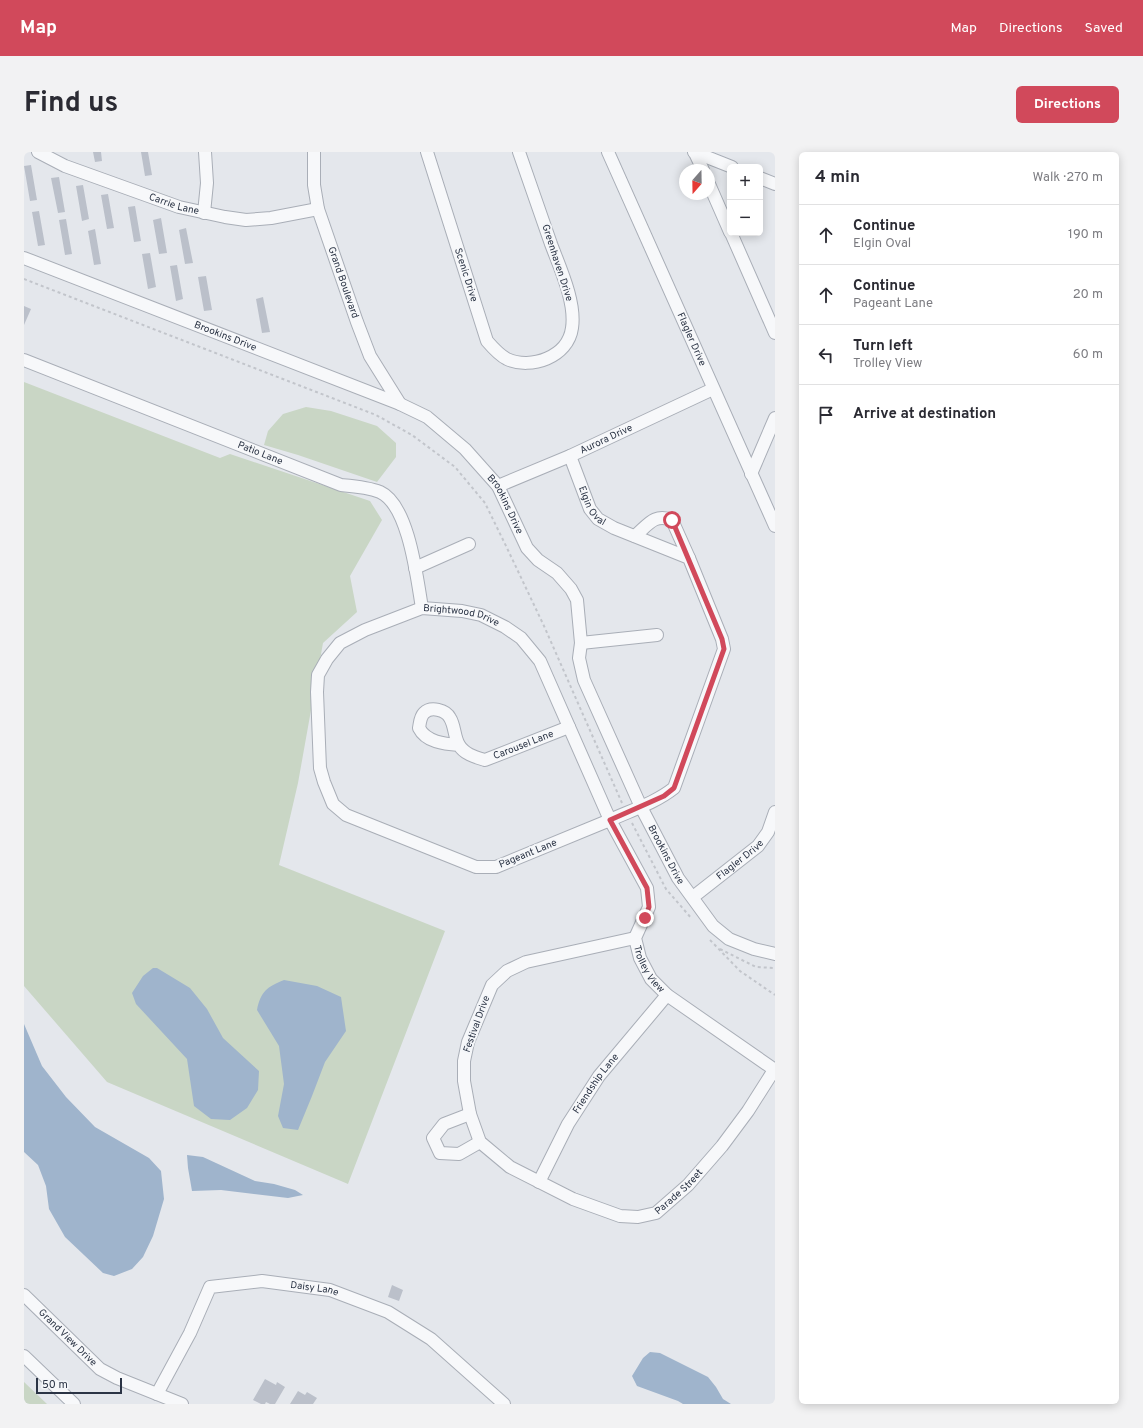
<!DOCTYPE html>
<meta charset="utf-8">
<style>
body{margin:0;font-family:Overpass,sans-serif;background:#f2f2f3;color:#2b2b33}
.controls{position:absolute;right:12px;top:12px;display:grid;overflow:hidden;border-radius:6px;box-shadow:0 2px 10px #0003}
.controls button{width:36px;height:36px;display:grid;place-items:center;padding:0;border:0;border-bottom:1px solid #e1e1e2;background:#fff;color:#2b2b33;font:20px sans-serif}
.compass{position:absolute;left:655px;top:12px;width:36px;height:36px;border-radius:50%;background:#fff;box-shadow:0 2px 10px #0003;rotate:200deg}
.scale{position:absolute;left:12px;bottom:10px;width:86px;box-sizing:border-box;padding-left:4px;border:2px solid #2b3445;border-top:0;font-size:11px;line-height:14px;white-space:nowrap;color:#2b3445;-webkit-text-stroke:3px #f4f6f9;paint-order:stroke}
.stop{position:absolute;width:12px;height:12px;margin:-9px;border:3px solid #d1495b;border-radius:50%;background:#fff}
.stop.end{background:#d1495b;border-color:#fff;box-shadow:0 1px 4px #0008}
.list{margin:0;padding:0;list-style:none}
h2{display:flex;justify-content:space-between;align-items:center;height:52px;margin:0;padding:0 16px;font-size:17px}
h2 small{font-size:13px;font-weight:400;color:#7c7c81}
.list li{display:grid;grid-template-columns:26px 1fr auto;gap:12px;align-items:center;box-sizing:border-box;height:60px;padding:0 16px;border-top:1px solid #e1e1e2}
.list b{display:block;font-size:15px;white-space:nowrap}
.list p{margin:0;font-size:13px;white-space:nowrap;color:#7c7c81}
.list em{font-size:13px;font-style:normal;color:#7c7c81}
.icon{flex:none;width:22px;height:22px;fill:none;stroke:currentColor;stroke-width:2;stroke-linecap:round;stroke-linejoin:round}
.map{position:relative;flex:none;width:751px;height:1252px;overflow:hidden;border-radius:6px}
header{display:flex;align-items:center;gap:24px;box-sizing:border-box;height:56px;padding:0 20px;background:#d1495b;color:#fff}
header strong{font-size:19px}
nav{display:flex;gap:22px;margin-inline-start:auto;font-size:14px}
.intro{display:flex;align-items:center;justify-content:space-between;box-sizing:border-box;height:96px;padding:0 24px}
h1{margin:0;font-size:28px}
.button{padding:10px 18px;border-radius:6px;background:#d1495b;color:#fff;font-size:14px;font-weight:700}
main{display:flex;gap:24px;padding:0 24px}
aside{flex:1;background:#fff;border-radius:6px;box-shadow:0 2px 10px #0003}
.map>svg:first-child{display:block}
</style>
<header>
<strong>Map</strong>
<nav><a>Map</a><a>Directions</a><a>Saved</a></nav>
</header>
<div class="intro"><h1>Find us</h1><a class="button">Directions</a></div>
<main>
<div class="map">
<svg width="751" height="1252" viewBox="0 0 751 1252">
<rect width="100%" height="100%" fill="#e4e7ec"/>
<!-- green -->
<path fill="#c9d6c5" d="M0,230l196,76 10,-4 140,47 12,19 -32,56 7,36 -34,31 -25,140 -19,82 166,66 -97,253 -241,-102 -83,-96z
M282,255l25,4 46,15 19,17v14l-19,25 -79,-27 -34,-10 4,-14 15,-17z
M0,1230l23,22h-23z"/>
<!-- water -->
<path fill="#9fb4cc" d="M129,816h4l33,20 17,21 16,29 36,33 -1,19 -11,18 -17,12 -19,-1 -17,-13 -7,-47 -51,-55 -4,-11 11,-17z
M260,828l33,6 24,11 5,34 -21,31 -13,34 -14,34 -15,-2 -5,-12 6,-32 -5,-38 -22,-36c4,-19 10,-23 27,-30z
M0,872l18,42 24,31 29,30 54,31 12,13 3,28 -11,37 -10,21 -11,12 -18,7 -11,-3 -38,-36 -16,-28 -3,-23 -8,-21 -14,-13z
M163,1003l16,2 52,24 19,3 21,6 8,5 -15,3 -67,-8 -29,1 -4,-23z
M626,1200l10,1 48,24 8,10 7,12 8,5h-48l-5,-3 -41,-15 -5,-10 11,-18z"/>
<!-- building -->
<path fill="#bbc0ca" d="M69,0h8l1,9 -7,1z
M117,0h7l4,23 -7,1z
M7,13l6,35 -7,1 -6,-35z
M35,25l6,35 -7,1 -7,-35z
M59,33l6,34 -7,2 -6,-35z
M84,42l6,34 -7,1 -6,-34z
M111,54l6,35 -7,1 -6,-35z
M15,59l6,34 -7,1 -6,-34z
M137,66l6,35 -8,1 -6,-34z
M42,67l6,35 -7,1 -6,-35z
M162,76l7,35 -8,1 -6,-34z
M71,77l6,35 -7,1 -6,-34z
M126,101l6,34 -8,2 -6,-35z
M153,113l6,34 -7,2 -6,-35z
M182,124l6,34 -8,1 -6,-34z
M239,145l7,35 -8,1 -6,-34z
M0,154l7,3 -7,16z
M368,1133l11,5 -4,11 -11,-4z
M241,1227l11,6 1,-3 8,5 -10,17h-5l-4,-2 -1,2h-4l-8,-4z
M274,1239l7,4 2,-3 10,6 -4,6h-23z"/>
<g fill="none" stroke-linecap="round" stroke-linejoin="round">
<defs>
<g id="minor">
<path id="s1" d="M14,0l27,14 114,41 46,10 21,3 25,-2 47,-9"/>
<path id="s2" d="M290,0v33l4,24 39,113 13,34 30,48"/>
<path id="s3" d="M403,0l60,189c6,7 12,14 20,18 24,11 61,-2 65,-31 4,-26 -12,-60 -21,-84 -11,-31 -21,-61 -32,-92"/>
<path id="s4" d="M584,0l167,374"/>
<path d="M670,0l38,15"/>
<path d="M671,1l8,17"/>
<path d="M736,26l15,6"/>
<path d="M685,32l21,48"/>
<path d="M180,61l3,-30 -2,-31"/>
<path d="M707,81l44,100"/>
<path id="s5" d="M0,106l376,146 27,13 38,32 33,37 29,62 11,12 19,13 14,16 6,11 4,43 -2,15 5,22 57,127 37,71 35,48 16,13 25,10 21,5"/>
<path id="s6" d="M0,208l317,125c12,1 27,2 39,7 29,13 37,87 42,116"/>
<path id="s7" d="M546,304l20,53 8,10 16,9 75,30 33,81 2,10 -50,139c-19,15 -42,22 -64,32l-114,47h-20l-130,-52 -13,-11 -9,-22 -4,-14 -3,-76 1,-17 9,-16 13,-16 25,-13 57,-22 40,3 19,4 24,12 16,11 19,23 70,159 37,68 2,19 -14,31 5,20 11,21 16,16 108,75"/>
<path d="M727,322l24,-56"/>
<path id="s8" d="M474,334l72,-30 143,-67"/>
<path d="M611,384c13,-11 19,-23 37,-16l17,38"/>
<path d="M391,416l54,-24"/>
<path d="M557,491l76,-8"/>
<path id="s9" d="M435,593c-15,-1 -33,-3 -40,-17 1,-5 1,-11 5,-15 7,-7 22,-3 26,5 5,8 4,19 9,27 5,9 16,12 26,15l84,-33"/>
<path id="s10" d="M669,745l65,-51 10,-14 7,-20"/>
<path id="s11" d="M611,786l-109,24 -19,9 -15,14 -24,57 -4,19v20l6,33 10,28 30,25 63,32 47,17 18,1 18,-4 32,-28 34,-39 26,-35 26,-41"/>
<path d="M446,962l-26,10 -11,14 7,15 19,1 21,-12"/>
<path id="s12" d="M515,1030l29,-58 31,-48 68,-81"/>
<path id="s13" d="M0,1143l76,74 17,9 65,26"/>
<path d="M0,1204l50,48"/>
<path id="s14" d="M133,1242l33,-61 20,-46 52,-6 68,9 58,22 43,27 73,65"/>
</g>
</defs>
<!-- minor casing -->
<use href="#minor" stroke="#a9aeb7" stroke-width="14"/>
<!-- path -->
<path stroke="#c2c5cb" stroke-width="2" stroke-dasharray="3 3" stroke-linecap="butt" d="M0,127l352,136 36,20 43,32 30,36 22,45 37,78 78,177
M608,671l34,66 26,30
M686,788l30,31 35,24
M696,797l36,18 19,1"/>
<!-- minor -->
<use href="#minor" stroke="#f7f8fa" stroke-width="12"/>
</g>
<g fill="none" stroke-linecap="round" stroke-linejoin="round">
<!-- route -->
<path stroke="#d1495b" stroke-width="5" d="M621,766l4,-11 -2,-19 -37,-68 54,-24 10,-8 50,-139 -2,-10 -50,-119"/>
</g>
<g text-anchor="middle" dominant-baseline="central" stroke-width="4" stroke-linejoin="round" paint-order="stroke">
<!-- street labels -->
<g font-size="10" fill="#2b3445" stroke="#f4f6f9">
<text stroke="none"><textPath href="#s1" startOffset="146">Carrie Lane</textPath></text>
<text transform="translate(533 111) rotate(72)">Greenhaven Drive</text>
<text stroke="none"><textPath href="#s3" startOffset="129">Scenic Drive</textPath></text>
<text stroke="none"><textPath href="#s2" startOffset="135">Grand Boulevard</textPath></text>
<text stroke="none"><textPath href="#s5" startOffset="216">Brookins Drive</textPath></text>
<text stroke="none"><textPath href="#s4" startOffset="205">Flagler Drive</textPath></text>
<text stroke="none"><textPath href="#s8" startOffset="118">Aurora Drive</textPath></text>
<text stroke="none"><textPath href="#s6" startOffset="254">Patio Lane</textPath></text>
<text stroke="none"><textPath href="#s7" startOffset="55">Elgin Oval</textPath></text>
<text stroke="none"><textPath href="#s5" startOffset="552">Brookins Drive</textPath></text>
<text stroke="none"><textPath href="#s7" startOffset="1086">Brightwood Drive</textPath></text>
<text stroke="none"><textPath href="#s9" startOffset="192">Carousel Lane</textPath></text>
<text transform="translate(504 702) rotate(-22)">Pageant Lane</text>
<text stroke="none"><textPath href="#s5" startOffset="948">Brookins Drive</textPath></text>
<text stroke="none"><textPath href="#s10" startOffset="60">Flagler Drive</textPath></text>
<text stroke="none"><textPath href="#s7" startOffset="1520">Trolley View</textPath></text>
<text transform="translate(453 872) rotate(-70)">Festival Drive</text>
<text stroke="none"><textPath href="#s12" startOffset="114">Friendship Lane</textPath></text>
<text stroke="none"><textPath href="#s11" startOffset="545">Parade Street</textPath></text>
<text stroke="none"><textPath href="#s14" startOffset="225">Daisy Lane</textPath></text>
<text stroke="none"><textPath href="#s13" startOffset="61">Grand View Drive</textPath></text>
</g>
</g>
</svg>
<div class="controls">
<button>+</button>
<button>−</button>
</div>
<svg class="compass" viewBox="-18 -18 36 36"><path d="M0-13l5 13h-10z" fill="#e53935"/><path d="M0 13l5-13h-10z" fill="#7c7c81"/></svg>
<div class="scale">50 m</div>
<div class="stop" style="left:648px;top:368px"></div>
<div class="stop end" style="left:621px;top:766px"></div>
</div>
<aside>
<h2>4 min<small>Walk · 270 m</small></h2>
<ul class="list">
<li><svg class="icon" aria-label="ahead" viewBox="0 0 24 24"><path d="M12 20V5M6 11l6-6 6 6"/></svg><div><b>Continue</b><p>Elgin Oval</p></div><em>190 m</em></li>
<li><svg class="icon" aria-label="ahead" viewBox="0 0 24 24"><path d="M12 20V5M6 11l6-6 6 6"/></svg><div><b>Continue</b><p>Pageant Lane</p></div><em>20 m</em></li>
<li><svg class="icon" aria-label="left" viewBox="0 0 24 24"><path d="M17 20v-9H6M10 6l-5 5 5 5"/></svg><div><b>Turn left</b><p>Trolley View</p></div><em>60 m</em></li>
<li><svg class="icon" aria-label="arrive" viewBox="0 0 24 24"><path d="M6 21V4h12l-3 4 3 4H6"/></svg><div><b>Arrive at destination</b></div></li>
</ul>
</aside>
</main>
